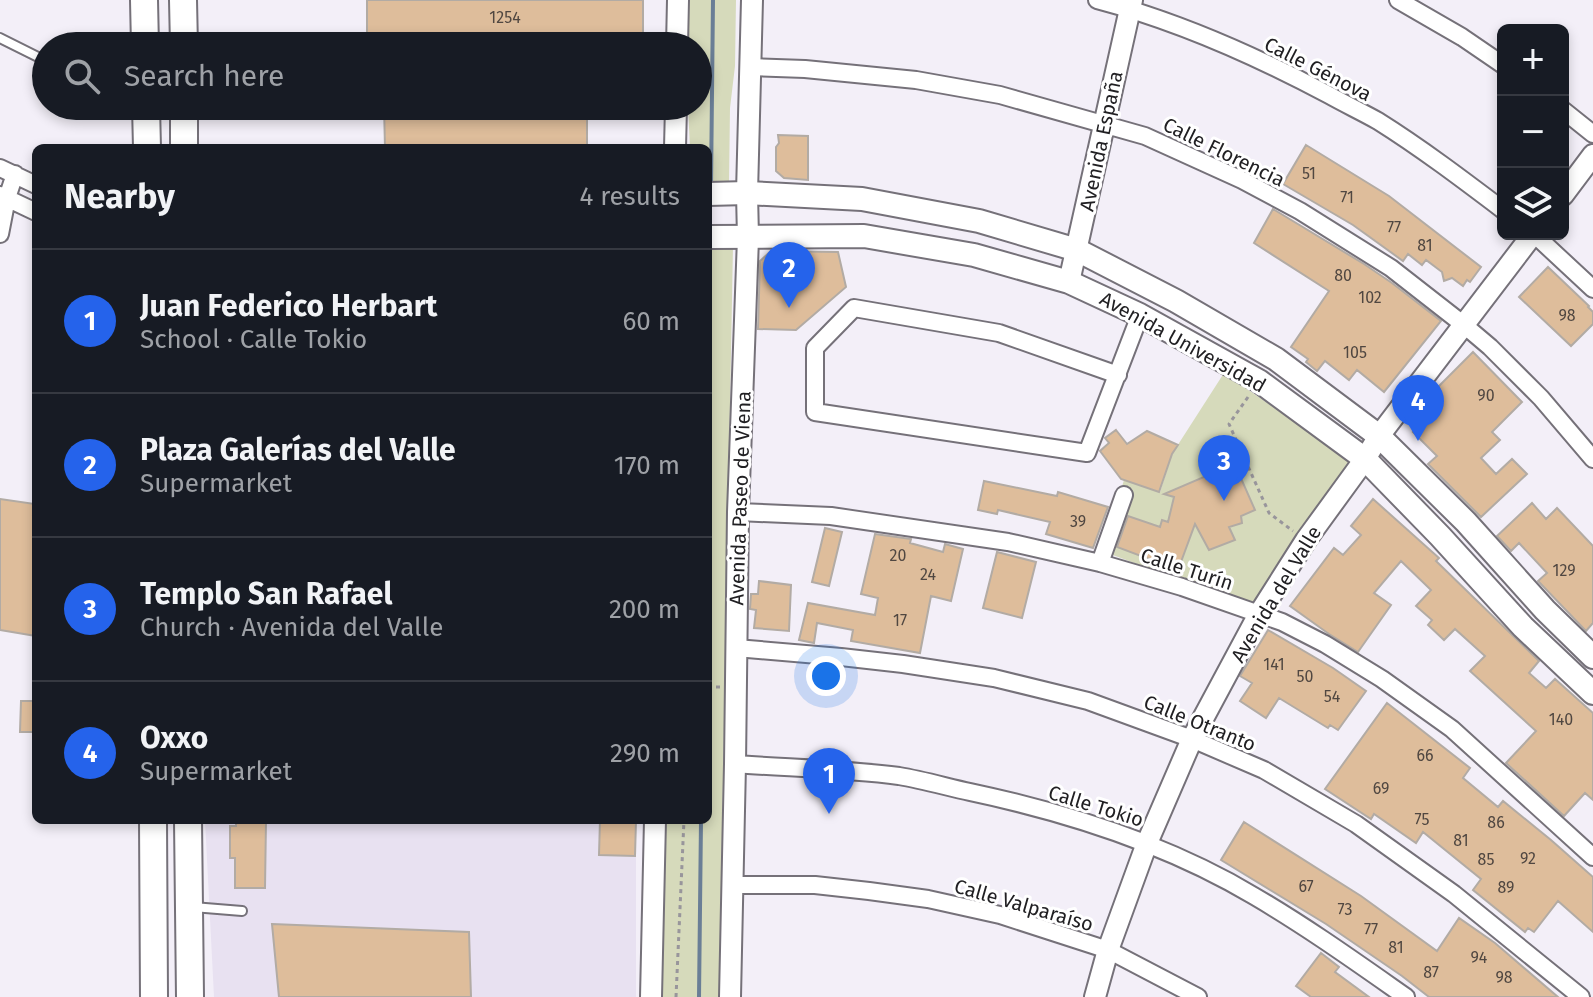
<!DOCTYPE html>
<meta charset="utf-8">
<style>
body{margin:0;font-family:"Fira Sans",sans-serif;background:#20242c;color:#f1f3f6}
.controls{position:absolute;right:24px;top:24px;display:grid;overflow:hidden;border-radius:12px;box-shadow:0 4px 12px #0003}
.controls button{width:72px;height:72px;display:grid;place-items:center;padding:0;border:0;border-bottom:2px solid #363941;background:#171b24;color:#f1f3f6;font:40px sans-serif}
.you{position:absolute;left:826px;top:676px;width:28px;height:28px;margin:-20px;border:6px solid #fff;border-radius:50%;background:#1a73e8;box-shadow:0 0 0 12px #1a73e833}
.badge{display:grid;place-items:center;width:52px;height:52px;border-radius:50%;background:#2563eb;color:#fff;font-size:26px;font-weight:700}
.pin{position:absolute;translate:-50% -66px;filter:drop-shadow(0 2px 4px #0008)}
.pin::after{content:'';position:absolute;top:42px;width:28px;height:24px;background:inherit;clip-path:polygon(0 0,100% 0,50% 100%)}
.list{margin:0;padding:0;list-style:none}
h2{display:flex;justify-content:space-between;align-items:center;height:104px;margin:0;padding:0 32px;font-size:34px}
h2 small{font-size:26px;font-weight:400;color:#9ea1a6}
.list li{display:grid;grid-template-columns:52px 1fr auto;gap:24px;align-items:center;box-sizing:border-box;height:144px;padding:0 32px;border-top:2px solid #363941}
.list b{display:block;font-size:30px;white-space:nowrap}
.list p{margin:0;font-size:26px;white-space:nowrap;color:#9ea1a6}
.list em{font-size:26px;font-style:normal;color:#9ea1a6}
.icon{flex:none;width:44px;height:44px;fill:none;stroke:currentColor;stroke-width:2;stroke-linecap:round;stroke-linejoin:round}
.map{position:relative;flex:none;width:1593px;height:997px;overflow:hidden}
.search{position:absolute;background:#171b24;box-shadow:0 4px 12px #0003;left:32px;top:32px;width:680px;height:88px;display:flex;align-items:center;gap:20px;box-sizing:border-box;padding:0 28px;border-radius:44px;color:#9ea1a6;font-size:30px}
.panel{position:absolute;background:#171b24;box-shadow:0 4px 12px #0003;left:32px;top:144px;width:680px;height:680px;border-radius:12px}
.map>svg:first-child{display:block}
</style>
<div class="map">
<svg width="1593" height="997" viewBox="0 0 1593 997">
<rect width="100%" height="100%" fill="#f3eff8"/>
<!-- built -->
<path fill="#e8e1f1" d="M205,820h431v177h-422z"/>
<!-- green -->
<path fill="#d6dabb" d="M686,0h50l-1,66 -5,42 -1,75 -21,-1v-34h-18l-2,-42h10v-60h-12z
M708,245l25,1 -14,751h-60l4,-177h45z
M1224,373l127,88 -98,146 -151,-56 22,-71 36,12 12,-38z"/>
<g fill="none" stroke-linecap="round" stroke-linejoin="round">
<!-- stream -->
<path stroke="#6a7e96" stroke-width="4" d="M711,185l2,-185
M710,229v-28
M708,371l2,-126
M699,997l2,-177"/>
</g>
<!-- building -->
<path fill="#debd9b" stroke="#b2aba4" stroke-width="2" d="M367,0h276v35h-57v11h-219z
M384,106h203v42h-202z
M778,135l30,1v44l-24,-2 -8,-7v-24l3,-4z
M1306,145l83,51 92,71 -11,15 -3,-2 -4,6 -11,-8 -8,3 -2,-9 -16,-12 -4,5 -14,-11 -5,7 -50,-36 -70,-41z
M1273,209l91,55 28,19 49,38 -57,71 -27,-22 -8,10 -24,-19 -8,10 -11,-9 2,-3 -17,-12 38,-56 -75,-48z
M771,251l67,1 8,35 -50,43 -38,-1 2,-68z
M1548,267l41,39 -1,1 5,5v12l-22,22 -52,-49z
M1473,352l49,50 -30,30 8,8 -19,18 15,16 16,-15 15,15 -46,43 -53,-53 9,-8 -24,-24 28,-28 -10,-10z
M1116,430l11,14 20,-13 31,14 -6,9 -13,38 -38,-13 -21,-28 9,-8 -4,-5z
M1220,470l5,13 15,-7 15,34 -14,6 1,7 -13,4 6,13 -26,10 -14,-26 -17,46 -61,-23 11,-31 32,11 2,-7 6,2 6,-25 -10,-3z
M984,481l73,15 1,-4 50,15 -15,41 -47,-14 4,-12 -52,-12 -1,4 -19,-4z
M0,499l35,5 -2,11 3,1v120l-36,-6z
M1373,499l66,59 -3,3 103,100 -10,12 17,15 9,-9 38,34v87l-8,-7 -21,23 -58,-53 30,-32 -66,-60 15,-15 -30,-27 -11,11 -16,-15 4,-5 -16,-14 15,-16 -30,-29 -27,32 17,12 -33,47 -29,-18 -39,-28 44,-58 9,7 18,-20 -10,-9z
M1532,503l14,16 11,-11 36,38v77l-7,8 -48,-50 9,-8 -28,-30 -8,8 -14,-15z
M825,528l17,4 -13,54 -17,-4z
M875,534l36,5 -1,4 33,9 2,-8 18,5 -12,52 -20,-5 -11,57 -69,-12 2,-11 -36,-7 -3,20 -15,-3 9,-37 67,12 3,-17 -17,-4z
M997,552l39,10 -14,56 -39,-10z
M759,581l32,4 -2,46 -35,-3 2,-18 -6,-1 1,-15h7z
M1268,630l65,38 33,23 -28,39 -8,-5 -2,3 -49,-30 -13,20 -26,-17 12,-18 -12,-7z
M21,701h15v31h-16z
M1387,703l83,65 -7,10 35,29 5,-6 48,39 42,37v55l-35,-31 -24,31 -6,-4 -3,4 -52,-42 8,-11 -58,-47 -7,11 -42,-29 -3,5 -46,-30z
M236,820h30l-1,68h-30v-30h-5v-32h6z
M600,820h36l-1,36 -36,-1z
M1244,822l117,74 76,55 22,-33 36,25 63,54h-129l-27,-21 -76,-52 -105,-64z
M272,924l197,8 2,65h-192z
M1321,953l18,14 -4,5 34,25h-58l-15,-11z"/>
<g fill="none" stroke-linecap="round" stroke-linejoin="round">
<defs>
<path id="service" d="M0,38l46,23
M193,907l49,4"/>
<path id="minor" d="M1097,0c80,21 159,56 232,95 16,9 33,17 49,26 43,27 84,58 125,89
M1398,0l64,37 41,28
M750,67l55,2 111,11 84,15 145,41 97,44 58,31 91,57 73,57 26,22 51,51 52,61
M1563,110l30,24
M0,168l36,17
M0,195l36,17
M0,234l7,-36 8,-24
M1534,234l59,55
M1118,375l-119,-42 -145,-25 -39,40v64l272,41 53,-138
M738,512l93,4 177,26 92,21 82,24 100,35 43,22 57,35 70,50 141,128
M1100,563l24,-68
M736,648l105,9 62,7 91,14 94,23 104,38 72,31 92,54 98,70 127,103
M735,764c55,4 110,5 164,12 24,4 48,11 71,16 99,21 197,52 284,104 53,31 102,66 152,101
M733,885h82l54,6 59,8 72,16 108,35 90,47"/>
<path id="tertiary" d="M677,46l1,-46
M675,148l1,-42
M1563,195l30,-40
M1069,282l63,-282
M651,997l4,-177
M730,997l5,-233 3,-252 10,-274 -1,-45 5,-193
M1095,997l13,-47 39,-107 45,-104 67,-125 47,-74 59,-81 14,-23 154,-202"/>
<path id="secondary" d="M708,194l39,-1 115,6 117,22 98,29 99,51 100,58 103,77 87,86 79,88 48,47
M708,237l156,-1 110,19 95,27 71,33 119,66 106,78 75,77 83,91 70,66"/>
<path id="trunk" d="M144,0l1,46
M183,0l1,46
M146,106l1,42
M184,106v42
M153,820l1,177
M188,820l2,177"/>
</defs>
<!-- service casing -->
<use href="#service" stroke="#757179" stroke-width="12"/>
<!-- minor casing -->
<use href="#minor" stroke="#757179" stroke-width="20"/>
<!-- tertiary casing -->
<use href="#tertiary" stroke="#757179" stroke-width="24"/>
<!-- secondary casing -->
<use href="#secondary" stroke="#757179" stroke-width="26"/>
<!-- trunk casing -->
<use href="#trunk" stroke="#757179" stroke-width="30"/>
<!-- path -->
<path stroke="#98959b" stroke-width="3" stroke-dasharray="4 4" stroke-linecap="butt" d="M1248,397l-19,27 40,89 24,18
M708,687h12
M676,997l8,-177"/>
<!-- service -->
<use href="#service" stroke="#fff" stroke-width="8"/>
<!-- minor -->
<use href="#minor" stroke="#fff" stroke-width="16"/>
<!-- tertiary -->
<use href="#tertiary" stroke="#fff" stroke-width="20"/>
<!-- secondary -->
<use href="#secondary" stroke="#fff" stroke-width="22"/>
<!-- trunk -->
<use href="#trunk" stroke="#fff" stroke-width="26"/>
</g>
<g text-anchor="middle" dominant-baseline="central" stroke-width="6" stroke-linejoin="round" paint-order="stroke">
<!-- number labels -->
<g font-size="16" fill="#504741">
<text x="505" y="17">1254</text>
<text x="1309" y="173">51</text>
<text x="1347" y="197">71</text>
<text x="1394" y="227">77</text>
<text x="1425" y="245">81</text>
<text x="1343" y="275">80</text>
<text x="1370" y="297">102</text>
<text x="1567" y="315">98</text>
<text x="1355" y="352">105</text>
<text x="1486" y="395">90</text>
<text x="1078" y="521">39</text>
<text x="898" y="555">20</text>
<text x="1564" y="570">129</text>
<text x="928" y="574">24</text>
<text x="900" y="620">17</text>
<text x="1274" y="664">141</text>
<text x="1305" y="676">50</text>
<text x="1332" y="696">54</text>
<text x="1561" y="719">140</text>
<text x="1425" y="755">66</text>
<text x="1381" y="788">69</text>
<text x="1422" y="819">75</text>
<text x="1496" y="822">86</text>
<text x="1461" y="840">81</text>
<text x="1528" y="858">92</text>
<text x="1486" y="859">85</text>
<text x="1306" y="886">67</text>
<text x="1506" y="887">89</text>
<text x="1345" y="909">73</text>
<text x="1371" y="929">77</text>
<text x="1396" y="947">81</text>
<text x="1479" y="957">94</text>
<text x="1431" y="972">87</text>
<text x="1504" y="977">98</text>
</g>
<!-- street labels -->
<g font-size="20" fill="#212023" stroke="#fff">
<text transform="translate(1318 69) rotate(27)">Calle Génova</text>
<text transform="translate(1101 141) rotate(-78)">Avenida España</text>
<text transform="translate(1224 152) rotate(26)">Calle Florencia</text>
<text transform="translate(1183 342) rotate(29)">Avenida Universidad</text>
<text transform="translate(740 498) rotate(-88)">Avenida Paseo de Viena</text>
<text transform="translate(1187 569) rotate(18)">Calle Turín</text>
<text transform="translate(1276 594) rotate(-59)">Avenida del Valle</text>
<text transform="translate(1200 723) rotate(22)">Calle Otranto</text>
<text transform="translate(1096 806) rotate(17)">Calle Tokio</text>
<text transform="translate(1024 905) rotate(16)">Calle Valparaíso</text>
</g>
</g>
</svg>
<div class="controls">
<button>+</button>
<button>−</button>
<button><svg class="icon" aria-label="layers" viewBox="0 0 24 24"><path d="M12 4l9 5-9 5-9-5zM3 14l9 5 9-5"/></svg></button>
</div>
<div class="you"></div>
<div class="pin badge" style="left:829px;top:814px">1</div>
<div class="pin badge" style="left:789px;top:308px">2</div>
<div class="pin badge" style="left:1224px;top:501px">3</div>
<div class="pin badge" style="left:1418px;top:441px">4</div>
<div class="search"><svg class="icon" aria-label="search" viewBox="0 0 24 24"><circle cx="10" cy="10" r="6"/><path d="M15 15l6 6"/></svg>Search here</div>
<section class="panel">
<h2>Nearby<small>4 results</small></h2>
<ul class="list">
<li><span class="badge">1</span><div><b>Juan Federico Herbart</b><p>School · Calle Tokio</p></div><em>60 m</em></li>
<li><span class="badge">2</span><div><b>Plaza Galerías del Valle</b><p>Supermarket</p></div><em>170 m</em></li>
<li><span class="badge">3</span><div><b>Templo San Rafael</b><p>Church · Avenida del Valle</p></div><em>200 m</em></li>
<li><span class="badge">4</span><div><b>Oxxo</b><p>Supermarket</p></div><em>290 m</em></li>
</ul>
</section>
</div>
